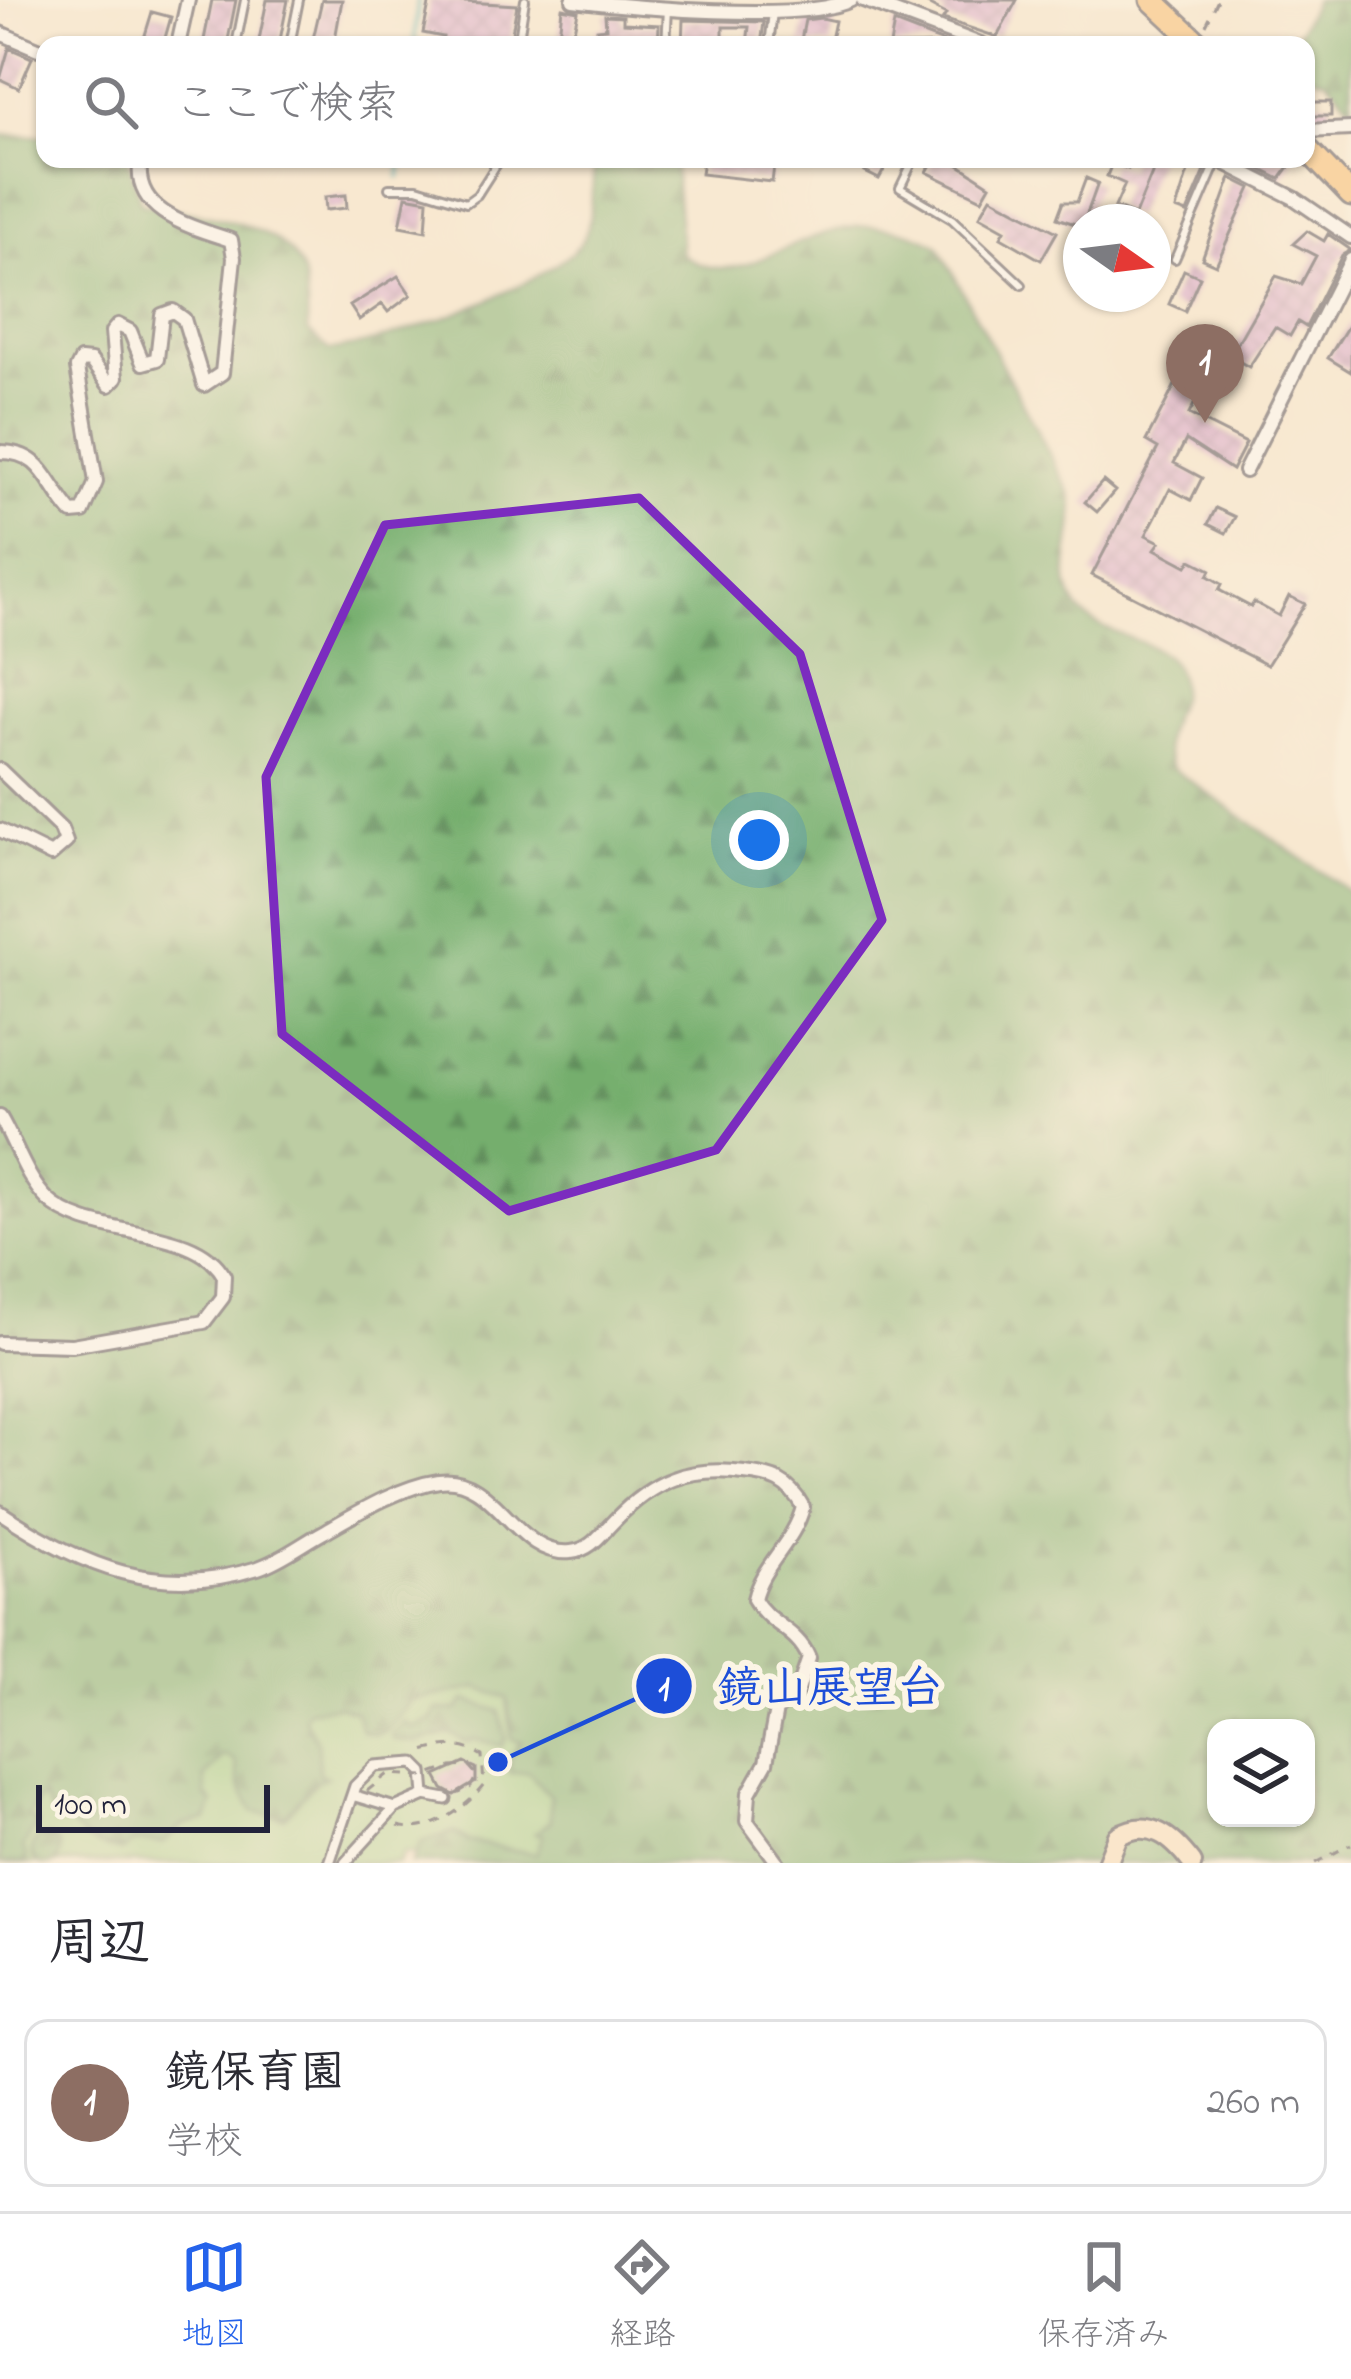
<!DOCTYPE html>
<html lang="ja">
<meta charset="utf-8">
<style>
body{margin:0;font-family:"Indie Flower","Klee One",sans-serif;background:#f2f2f3;color:#2b2b33}
.controls{position:absolute;right:36px;bottom:36px;display:grid;overflow:hidden;border-radius:24px;box-shadow:0 3px 9px #0004}
.controls button{width:108px;height:108px;display:grid;place-items:center;padding:0;border:0;border-bottom:3px solid #e1e1e2;background:#fff;color:#2b2b33;font:60px sans-serif}
.compass{position:absolute;left:1063px;top:204px;width:108px;height:108px;border-radius:50%;background:#fff;box-shadow:0 3px 9px #0004;rotate:104deg}
.scale{position:absolute;left:36px;bottom:30px;width:234px;box-sizing:border-box;padding-left:12px;border:6px solid #22223b;border-top:0;font-size:33px;line-height:42px;white-space:nowrap;color:#22223b;-webkit-text-stroke:9px #fcf5e5;paint-order:stroke}
.you{position:absolute;left:759px;top:840px;width:42px;height:42px;margin:-30px;border:9px solid #fff;border-radius:50%;background:#1a73e8;box-shadow:0 0 0 18px #1a73e833}
.badge{display:grid;place-items:center;width:78px;height:78px;border-radius:50%;background:#2563eb;color:#fff;font-size:39px;font-weight:700}
.pin{position:absolute;translate:-50% -99px;filter:drop-shadow(0 3px 6px #0008)}
.pin::after{content:'';position:absolute;top:63px;width:42px;height:36px;background:inherit;clip-path:polygon(0 0,100% 0,50% 100%)}
.list{margin:0;padding:0;list-style:none}
h2{display:flex;justify-content:space-between;align-items:center;height:156px;margin:0;padding:0 48px;font-size:51px}
h2 small{font-size:39px;font-weight:400;color:#7c7c81}
.list li{display:grid;grid-template-columns:78px 1fr auto;gap:36px;align-items:center;box-sizing:border-box;height:168px;margin:0 24px 24px;padding:0 24px;border:3px solid #e1e1e2;border-radius:24px}
.list b{display:block;font-size:45px;white-space:nowrap}
.list p{margin:0;font-size:39px;white-space:nowrap;color:#7c7c81}
.list em{font-size:39px;font-style:normal;color:#7c7c81}
.icon{flex:none;width:66px;height:66px;fill:none;stroke:currentColor;stroke-width:2;stroke-linecap:round;stroke-linejoin:round}
.map{position:relative;flex:none;width:1351px;height:1863px;overflow:hidden}
.search{position:absolute;background:#fff;box-shadow:0 3px 9px #0004;left:36px;right:36px;top:36px;height:132px;display:flex;align-items:center;gap:30px;box-sizing:border-box;padding:0 42px;border-radius:24px;color:#7c7c81;font-size:45px}
.sheet{height:348px;background:#fff}
nav{display:flex;justify-content:space-around;align-items:center;box-sizing:border-box;height:168px;border-top:3px solid #e1e1e2;background:#fff;font-size:33px;color:#7c7c81}
nav a{display:grid;justify-items:center;gap:6px}
nav .on{color:#2563eb}
.map>svg:first-child{display:block}
</style>
<div class="map">
<svg width="1351" height="1863" viewBox="0 0 1351 1863">
<defs>
<pattern id="forest-firs" width="22" height="20" patternUnits="userSpaceOnUse" patternTransform="scale(3)"><rect width="22" height="20" fill="#75ae6d"/><path d="M5 1l3.5 6h-7zM16 11l3.5 6h-7z" fill="#608d5b"/></pattern>
<pattern id="building-cross-hatch" width="8" height="8" patternUnits="userSpaceOnUse" patternTransform="scale(3)"><rect width="8" height="8" fill="#d49fd0"/><path d="M0 0l8 8M0 8l8-8" fill="none" stroke="#ac81aa"/></pattern>
</defs>
<rect width="100%" height="100%" fill="#fcf5e5"/>
<filter id="ink" filterUnits="userSpaceOnUse"><feTurbulence type="fractalNoise" baseFrequency=".00833" numOctaves="2"/><feDisplacementMap in="SourceGraphic" scale="24" xChannelSelector="R" yChannelSelector="G"/><feConvolveMatrix kernelMatrix="1 2 1 2 8 2 1 2 1" color-interpolation-filters="sRGB"/></filter>
<filter id="wash" filterUnits="userSpaceOnUse"><feTurbulence type="fractalNoise" baseFrequency=".004" numOctaves="4" result="noise"/><feDisplacementMap in="SourceGraphic" scale="48" xChannelSelector="R" yChannelSelector="G"/><feGaussianBlur stdDeviation="2.7" result="paint"/><feColorMatrix in="noise" values="0 0 0 0 0 0 0 0 0 0 0 0 0 0 0 0 0 1.4 0 .05"/><feComposite in="paint" operator="in"/></filter>
<g filter="url(#wash)">
<rect width="100%" height="100%" fill="#f8e8d0"/>
<!-- green -->
<path fill="#92ca7e" stroke="#5a765c" stroke-width="3" d="M507,1663l61,129 -24,71 -140,-10 -5,10h-399v-180z"/>
<!-- forest -->
<path fill="url(#forest-firs)" stroke="#4c6854" stroke-width="3" fill-rule="evenodd" d="M1315,0h36v106l-25,-27 -20,-6v-28h-15z
M0,135l45,1v23h83l13,44c47,11 145,16 162,71 5,18 4,38 5,57l21,19c50,-3 226,-67 253,-109 14,-24 7,-56 14,-82h78l8,95c71,55 137,-74 256,-9l132,247c13,39 -19,81 8,117 24,30 86,27 100,64 13,35 -29,55 -5,96l178,124v970h-940l11,-21 32,-10 13,9 69,13 7,-19 -8,-2 15,-11v-26l-22,-24 -18,1v-15l11,-16 -9,-2 -5,-42 -29,-10 -66,12 -26,31 -11,4 -13,-4 -6,-19 -17,-7 -32,5 -3,8 13,24 2,32 7,3 -11,5 -31,35 -31,-6 -14,-26 -3,-23 -12,-7 -19,22 1,19 7,7 -6,17 -24,5 -19,18 -31,-1 -9,8c-33,0 -48,-17 -66,-43l-5,9 -11,-21 -15,22 11,6 -15,24 4,11 -5,5h-22zM1216,1728h90v90h-90z
M465,1700l34,11 7,27 -4,8 -26,-7 -10,3 -16,-9 -33,9 -24,-3 -1,-5 13,-13 7,7 20,-8 5,-10h20z
M32 1851a14 14 0 1 1 28 0a14 14 0 1 1-28 0Z"/>
<g fill="none" stroke-linecap="round" stroke-linejoin="round">
<!-- stream -->
<path stroke="#41b2b9" stroke-width="4.5" d="M414,45l4,-45
M400,177l2,-18"/>
</g>
<g id="blocks">
<!-- building -->
<path fill="url(#building-cross-hatch)" d="M212,0h24l-9,45h-24z
M267,0h21l-9,45h-21z
M322,0h20l-8,45h-16l-5,-6z
M430,0l87,5 -7,38 -68,2 1,-8 -20,-4z
M920,0h97l-20,37 -54,-18 3,-5z
M562,8l16,3 -7,34h-13z
M152,12l19,5 -8,28h-21z
M605,15l18,1v7l36,2 -1,20h-61v-16l9,-1z
M821,18l14,3 -5,24h-30l5,-25z
M683,20l81,2 -3,23h-14l2,-18h-26v15l-41,3z
M894,23l39,15 17,6 -60,1z
M9,48l23,10 -13,30 -19,-9z
M1306,102h25v14h-25z
M703,159h72l-3,23 -71,-8z
M872,159h18l-11,20 -14,-7z
M934,159l22,4 34,22 -8,14 -55,-27z
M1131,159h27l-23,56 -20,-8 10,-23 -18,-8 5,-13 16,6z
M1240,159h55l-15,20z
M1190,165l15,6 -18,42 -11,-4z
M1086,178l12,5 -14,39 -3,4 -24,-8 6,-16h14z
M1231,178l20,10 -35,77 -14,-6z
M346,195l1,13 -21,2 -1,-13z
M406,196l22,4 -2,31 -26,-5z
M991,197l66,35 -16,28 -40,-23 4,-7 -25,-14z
M1307,231l17,10 4,-7 23,16 -9,5 -36,72 -8,-5 -8,14 -15,-9 -26,40 -19,-11 46,-80 25,8 15,-28 -23,-12z
M1184,270l16,7 -15,34 -16,-7z
M398,276l13,19 -23,17 -6,-8 -23,16 -9,-14z
M1351,321v51l-23,-14z
M1175,385l23,12 -9,17 57,29 -14,27 -46,-30 -12,23 28,15 -11,22 -21,-11 -24,46 14,7 -5,7 32,17 4,-6 20,10 -3,6 14,8 -3,6 32,17 3,-5 25,14 10,-20 16,8 -38,61 -175,-90 66,-127 -12,-7z
M1103,481l12,10 -18,21 -12,-10z
M1216,508l19,9 -9,16 -18,-9z
M465,1763l11,5v14l-22,13 -11,-6 -7,-13z"/>
</g>
</g>
<g filter="url(#ink)">
<use href="#blocks" fill-opacity="0" stroke="#424051" stroke-width="3"/>
<g fill="none" stroke-linecap="round" stroke-linejoin="round">
<defs>
<path id="service" d="M236,45l9,-45
M290,45l9,-45
M518,45l7,-45
M666,45l2,-36
M769,45l4,-33
M914,159l-14,29 52,31 70,66
M389,188h28l49,15 11,-8 23,-36
M1175,259l43,-100"/>
<path id="pedestrian" d="M352,1795l43,13
M425,1795l21,4
M329,1863l26,-77 20,-20 39,-3 9,9 2,23 -30,13 -50,55"/>
<path id="minor" d="M573,0c56,7 231,23 278,0
M863,0l120,45
M0,33l38,16
M178,45l10,-45
M1306,131l45,-2
M1217,159l77,39 57,39
M0,452c44,0 46,32 72,61l11,-1 13,-30 -19,-114 4,-8 10,1 18,24 7,-7 -4,-46 6,-7 12,6 13,32 14,-4 5,-44 11,-4 11,8 20,66 18,-12 12,-115 -3,-18c-40,-13 -101,-28 -90,-81
M1245,471l106,-211
M0,770l61,59 5,13 -15,13 -51,-25
M0,1117c15,25 26,61 47,82 43,42 148,24 177,77l-1,21 -19,25 -132,23 -72,-2
M0,1512c82,55 158,87 258,56 22,-7 44,-24 64,-35 35,-20 77,-46 117,-52 57,-8 76,77 132,71 20,-2 30,-18 43,-31 39,-41 75,-55 130,-48 29,3 45,8 59,34 -9,36 -41,57 -49,92 15,26 43,30 55,59l-11,32 -22,20 -10,53 -17,30 -2,28 31,42"/>
<path id="secondary" d="M1107,1863l11,-27c32,-19 55,2 74,27"/>
<path id="primary" d="M1152,0l48,45
M1306,148l45,47"/>
</defs>
<!-- service casing -->
<use href="#service" stroke="#424051" stroke-width="12"/>
<!-- pedestrian casing -->
<use href="#pedestrian" stroke="#424051" stroke-width="15"/>
<!-- minor casing -->
<use href="#minor" stroke="#424051" stroke-width="18"/>
<!-- secondary casing -->
<use href="#secondary" stroke="#424051" stroke-width="24"/>
<!-- primary casing -->
<use href="#primary" stroke="#424051" stroke-width="27"/>
<!-- path -->
<path stroke="#424051" stroke-width="3" stroke-dasharray="9 9" stroke-linecap="butt" d="M1206,25l12,-25
M451,1767l18,-1 8,9 -7,13 -13,6
M398,1826c32,9 67,-17 86,-41l-2,-29c-20,-13 -36,-11 -59,-5
M1316,1863l35,-19"/>
<!-- service -->
<use href="#service" stroke="#fff" stroke-width="6"/>
<!-- pedestrian -->
<use href="#pedestrian" stroke="#fff" stroke-width="9"/>
<!-- minor -->
<use href="#minor" stroke="#fff" stroke-width="12"/>
<!-- secondary -->
<use href="#secondary" stroke="#fde5c5" stroke-width="18"/>
<!-- primary -->
<use href="#primary" stroke="#fbbd6e" stroke-width="21"/>
<!-- path-bridge -->
<path stroke="#424051" stroke-width="3" stroke-dasharray="9 9" stroke-linecap="butt" d="M367,1791l21,-17 38,2 25,-9"/>
</g>
</g>
<!-- marked area -->
<path d="M0 0H1351V1863H0ZM639,498l161,156 82,266 -166,230 -207,61 -227,-177 -16,-257 119,-252z" fill="#f8e8d0" fill-opacity=".55" fill-rule="evenodd"/>
<path fill="none" stroke="#7b2cbf" stroke-width="9" stroke-linejoin="round" d="M639,498l161,156 82,266 -166,230 -207,61 -227,-177 -16,-257 119,-252z"/>
<!-- callouts -->
<path fill="none" stroke="#1d4ed8" stroke-width="4.5" d="M498 1762L664 1686"/>
<g fill="#1d4ed8" stroke="#fcf5e5" stroke-width="4.5">
<circle cx="498" cy="1762" r="12"/>
<circle cx="664" cy="1686" r="30"/>
</g>
<g font-size="36" text-anchor="middle" font-weight="bold" fill="#fff">
<text x="664" y="1699">1</text>
</g>
<g font-size="45" text-anchor="middle" font-weight="bold" fill="#1d4ed8" stroke="#fcf5e5" stroke-width="12" stroke-linejoin="round" paint-order="stroke">
<text x="830" y="1702">鏡山展望台</text>
</g>
</svg>
<div class="controls">
<button><svg class="icon" aria-label="layers" viewBox="0 0 24 24"><path d="M12 4l9 5-9 5-9-5zM3 14l9 5 9-5"/></svg></button>
</div>
<svg class="compass" viewBox="-18 -18 36 36"><path d="M0-13l5 13h-10z" fill="#e53935"/><path d="M0 13l5-13h-10z" fill="#7c7c81"/></svg>
<div class="scale">100 m</div>
<div class="you"></div>
<div class="pin badge" style="left:1205px;top:423px;background:#8d6e63">1</div>
<div class="search"><svg class="icon" aria-label="search" viewBox="0 0 24 24"><circle cx="10" cy="10" r="6"/><path d="M15 15l6 6"/></svg>ここで検索</div>
</div>
<section class="sheet">
<h2>周辺<small></small></h2>
<ul class="list">
<li><span class="badge" style="background:#8d6e63">1</span><div><b>鏡保育園</b><p>学校</p></div><em>260 m</em></li>
</ul>
</section>
<nav>
<a class="on"><svg class="icon" aria-label="map" viewBox="0 0 24 24"><path d="M3 6l6-2 6 2 6-2v14l-6 2-6-2-6 2zM9 4v14M15 6v14"/></svg>地図</a>
<a><svg class="icon" aria-label="directions" viewBox="0 0 24 24"><path d="M12 3l9 9-9 9-9-9zM9 14v-3h6M13 9l2 2-2 2"/></svg>経路</a>
<a><svg class="icon" aria-label="saved" viewBox="0 0 24 24"><path d="M7 4h10v16l-5-4-5 4z"/></svg>保存済み</a>
</nav>
